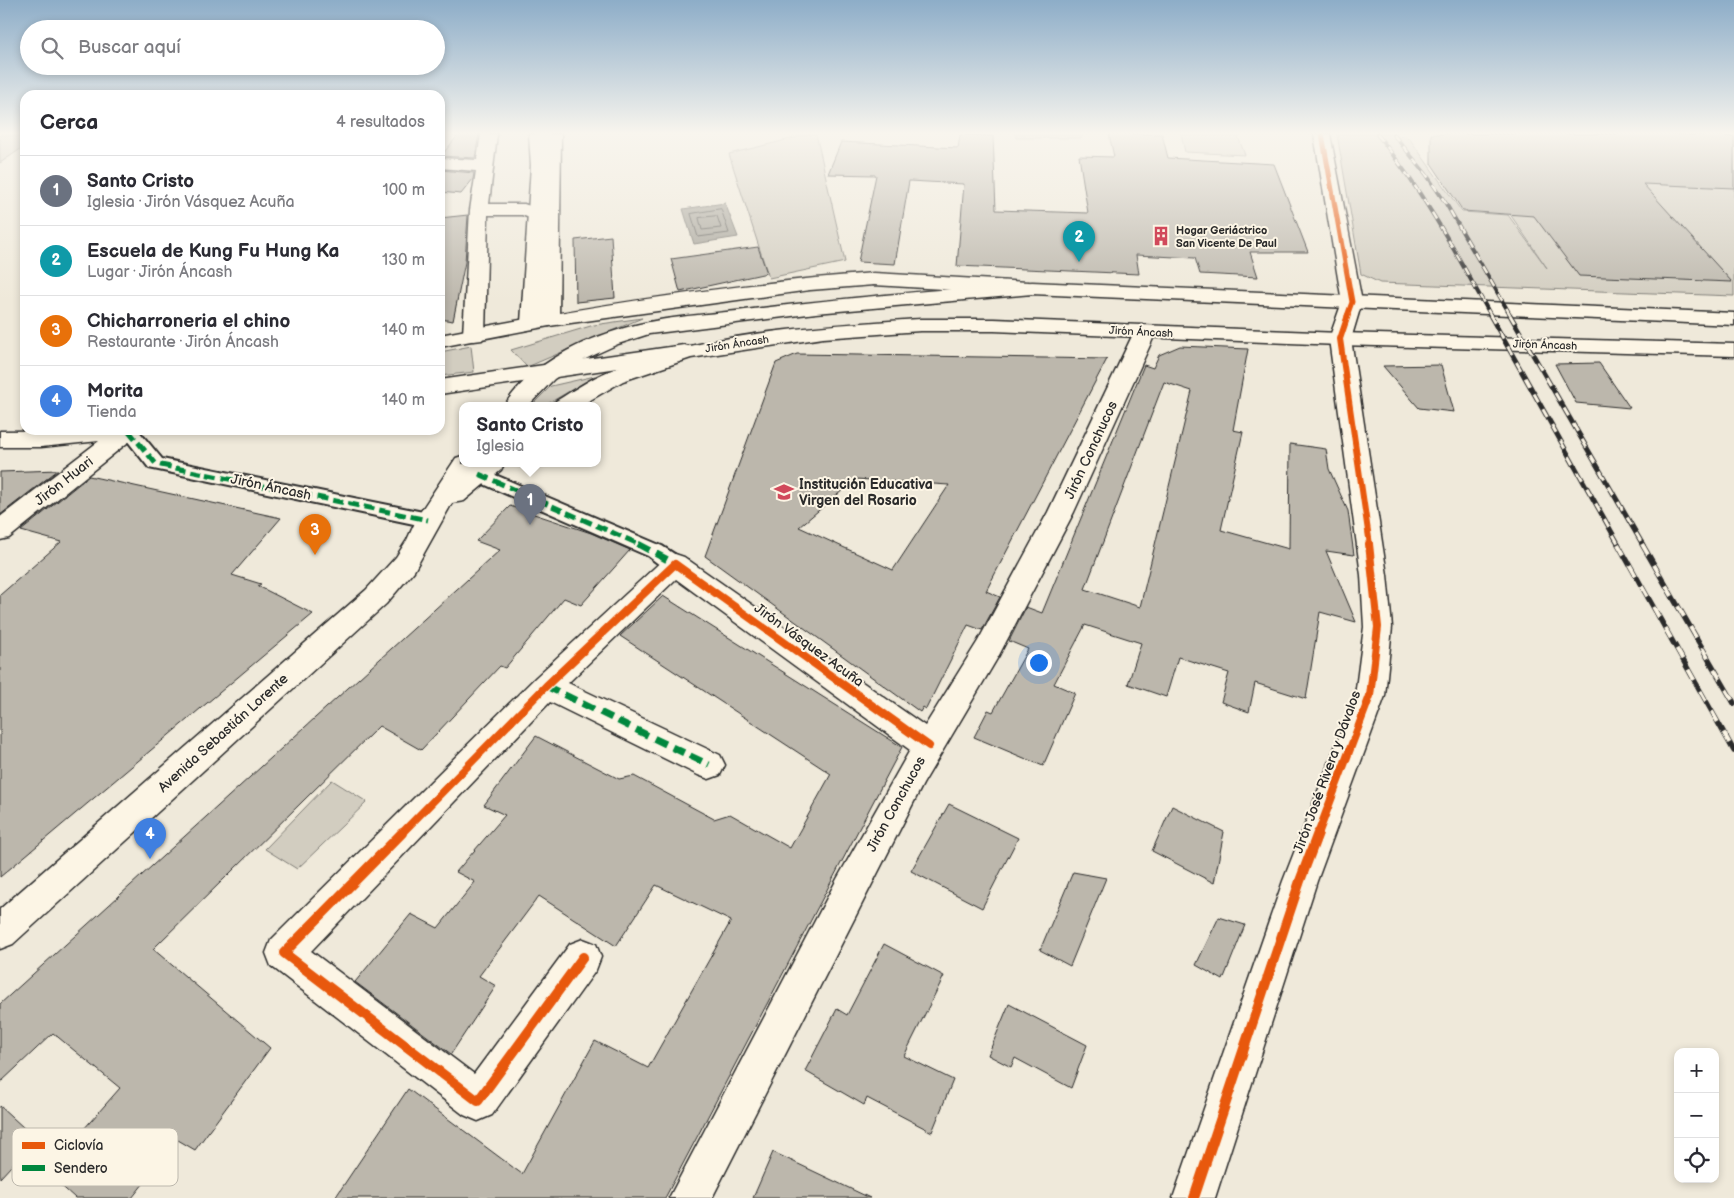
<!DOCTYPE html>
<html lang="es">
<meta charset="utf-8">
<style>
body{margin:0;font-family:"Balsamiq Sans",sans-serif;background:#f2f2f3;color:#2b2b33}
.controls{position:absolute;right:15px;bottom:15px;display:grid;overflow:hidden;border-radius:10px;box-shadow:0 2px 8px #0003}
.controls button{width:45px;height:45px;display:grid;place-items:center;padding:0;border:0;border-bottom:1px solid #e1e1e2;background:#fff;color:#2b2b33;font:25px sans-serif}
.you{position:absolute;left:1038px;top:662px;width:18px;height:18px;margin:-12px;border:4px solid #fff;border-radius:50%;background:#1a73e8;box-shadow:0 0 0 8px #1a73e833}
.badge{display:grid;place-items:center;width:32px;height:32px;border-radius:50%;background:#111827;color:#fff;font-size:16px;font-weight:700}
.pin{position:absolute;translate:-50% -41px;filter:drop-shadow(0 1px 2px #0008)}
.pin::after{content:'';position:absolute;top:26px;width:18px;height:15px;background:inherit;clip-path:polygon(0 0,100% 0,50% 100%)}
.popup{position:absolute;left:459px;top:402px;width:142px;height:65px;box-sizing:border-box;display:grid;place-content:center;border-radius:10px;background:#fff;filter:drop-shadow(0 1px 4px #0005);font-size:16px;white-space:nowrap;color:#7c7c81}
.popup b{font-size:19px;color:#2b2b33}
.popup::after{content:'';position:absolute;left:50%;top:100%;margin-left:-10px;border:10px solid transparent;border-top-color:#fff}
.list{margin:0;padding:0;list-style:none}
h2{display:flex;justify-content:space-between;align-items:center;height:65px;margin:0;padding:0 20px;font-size:21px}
h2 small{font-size:16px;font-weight:400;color:#7c7c81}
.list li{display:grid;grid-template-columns:32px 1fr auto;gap:15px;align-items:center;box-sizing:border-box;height:70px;padding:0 20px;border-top:1px solid #e1e1e2}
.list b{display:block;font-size:19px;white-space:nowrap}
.list p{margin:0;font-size:16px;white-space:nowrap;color:#7c7c81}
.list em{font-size:16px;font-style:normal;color:#7c7c81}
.icon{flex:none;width:28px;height:28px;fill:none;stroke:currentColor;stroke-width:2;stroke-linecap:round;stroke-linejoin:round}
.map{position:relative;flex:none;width:1734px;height:1198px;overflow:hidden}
.search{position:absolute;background:#fff;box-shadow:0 2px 8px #0003;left:20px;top:20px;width:425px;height:55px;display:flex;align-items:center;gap:12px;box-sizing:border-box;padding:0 18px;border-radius:28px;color:#7c7c81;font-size:19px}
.panel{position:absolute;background:#fff;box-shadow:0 2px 8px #0003;left:20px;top:90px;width:425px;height:345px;border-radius:15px}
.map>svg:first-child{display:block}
</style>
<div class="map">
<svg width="1734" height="1198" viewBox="0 0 1734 1198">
<rect width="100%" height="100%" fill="#efe9da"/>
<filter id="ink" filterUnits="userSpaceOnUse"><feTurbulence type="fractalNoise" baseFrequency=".02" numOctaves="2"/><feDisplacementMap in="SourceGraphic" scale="10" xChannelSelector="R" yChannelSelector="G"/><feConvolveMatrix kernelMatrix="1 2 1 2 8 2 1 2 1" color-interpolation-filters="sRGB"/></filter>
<g filter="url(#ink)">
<!-- green -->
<path fill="#d2cdc0" stroke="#7e7c76" d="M811,134h5l29,128 -76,16 -40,-124z
M1015,134h66l1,4h-66z
M1181,134h56l8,21 -60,-3z
M1337,134h57l15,4 53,74 46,3 39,53 -92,-134h279v162l-354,-13 -19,-9z
M0,135l25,2v9l-25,17z
M642,318l-115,49 -16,-17 83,-25z
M471,346l3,26 -34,4v-24z
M595,376l-51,30h-13l20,-20z
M332,780l35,22 -70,67 -32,-20z"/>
<!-- water -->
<path fill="#a6a399" stroke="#75736d" d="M725,203l13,34 -44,7 -11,-35z"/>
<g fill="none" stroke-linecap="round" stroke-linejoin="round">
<!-- shore -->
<path stroke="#5c5b57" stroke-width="1" d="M721,209l8,24 -31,4 -7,-23z
M717,216l4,12 -19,2 -3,-12z"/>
</g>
<!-- building -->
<path fill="#bcb7ac" stroke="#2b2b2b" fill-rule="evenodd" d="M459,134h20l-4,24 -34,-2z
M1109,134h53l6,24 106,6 34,88h-58l8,25 -58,-3 -5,-16 -59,-3 3,19 -182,-8 7,-82 -55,-3 -14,83 -37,-2 18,-87 -48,-1 13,-32 117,6 2,-13 33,1 3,74 92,3 -9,-57 35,1z
M1431,134h235l68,3v51l-91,-4 89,98 -153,-6 -45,-60 -71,-5 -32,-48z
M440,170l34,3 -1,6 -12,15 -21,-2z
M468,215l-3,47 -12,59 -13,-2v-101z
M611,236l4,62 -39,4 -1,-62z
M758,247l9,26 -87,19 -9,-33z
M1180,346l68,3 -15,81 10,2 -22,98 68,19 1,-105 36,5 3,20 19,42 6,44 -28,-4 30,71 -36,-10 -14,87 -51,-16 -6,29 -28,-10 8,-29 -51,-16 -12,40 -38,-13 13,-41 -56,-18 -31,59 21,9 -32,73 -69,-29 14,-27 5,2 35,-63 -19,-8 17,-34 16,6 102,-248 9,3 6,-13zM1164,382l28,9 -52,216 -55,-18z
M797,354l310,5 -121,232 14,6 -18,33 -14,-5 -42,84 -3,-2 -3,5 -215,-156 71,-193zM856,479l93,6 -56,85 -94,-43z
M1599,363l31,45 -54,-5 -21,-39z
M1441,365l13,47 -35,-4 -36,-42z
M58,470l-58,45v-43z
M89,476l192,42 -49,57 29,9 -3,2 55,28 -313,263v-282l61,-53 -40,-11z
M510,506l81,27 39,17 -49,55 -17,-7 -59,70 -5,-2 -79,84 -42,-24 -226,223 117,99 -75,102 -17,-10 -46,58h-57l-29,-26 74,-84 -67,-55 -53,50v-79l500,-454 -24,-9z
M663,596l239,151 -237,451h-330l73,-109 114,85 73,-133 53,27 83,-147 -75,-36 -40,61 -77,-50 -60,80 17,10 -45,68 -96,-72 56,-68 27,14 37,-46 -19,-10 49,-57 -21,-10 52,-69 83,43 15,-3 80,43 16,-5 60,34 41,-74 -211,-138z
M949,804l69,34 -36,70 -71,-37z
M1172,806l52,26 -10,51 -62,-32z
M1073,872l33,6 -36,88 -30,-16z
M1219,917l26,8 -22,55 -27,-15z
M884,944l60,32 -40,80 49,24 -21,52 -65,-34 -3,7 -59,-34 32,-62 10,6z
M1009,1004l78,41 -16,43 -56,-30 -4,9 -23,-12z
M0,1106l36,33 -36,39z
M773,1152l97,46h-117z"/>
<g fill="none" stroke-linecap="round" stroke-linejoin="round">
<defs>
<path id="pedestrian" d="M119,430h19l24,29 266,54 7,2 3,5 -3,5 -7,2 -279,-59z
M479,468l183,78 20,13 3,5 -3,5c-13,5 -23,-5 -34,-13l-176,-77 -2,-5 2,-5z"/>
<path id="minor" d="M481,134h16l-8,70h35l18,6 3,-76h16l-2,186 -3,4 -7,2 -7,-2 -3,-4 3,-97 -20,-8h-34l-3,120 -3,5 -8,1 -8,-1 -3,-5 7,-125 6,-39 -36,-3v-10l37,2z
M1314,134h16l32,168 -11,37 36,236 5,52 -7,69 -68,185 -102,317h-42l110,-317 72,-185 9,-69 -3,-52 -32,-236 13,-37z
M1145,326l7,2 4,4 -82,180 -76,145 -75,127 -211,414h-43l168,-319 73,-129 -234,-171 -108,104 152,72 5,10 -5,10 -11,4 -11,-4 -148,-73 -239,249 163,123 96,-130 13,-5 13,5 5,13 -5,13 -104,145 -14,6 -14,-6 -193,-149 -5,-13 5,-13 265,-263 130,-120 9,-3 9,3 241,169 53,-85 70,-129 86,-180 4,-4z"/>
<path id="tertiary" d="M874,273l154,9 7,2 3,4 -3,4 -7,2 -154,-9 -64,5 -261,36 -109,21v-12c143,-28 289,-51 434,-62z
M684,345l8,2 3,5 -3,5 -252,37v-14z
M141,430l-4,5 -128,103 -9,2v-23l99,-76 -58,6h-41v-16z"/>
<path id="secondary" d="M1032,282l702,31v12l-702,-31 -216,19 -167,21 -31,10 -37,17 -27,18 -26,27h-24c24,-38 69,-62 111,-75 41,-14 87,-16 130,-21 96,-12 191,-20 287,-28z
M920,319h74l346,14 394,11v12l-394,-11 -346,-14h-74l-97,7 -132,20 -68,23 -43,25h-27l3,-5c17,-10 35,-23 53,-30 98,-39 207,-45 311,-52z
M462,456v8h42l-3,6 -37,31 -12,2 -38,68 -28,33 -373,340 -13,5v-40l366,-319 30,-33 11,-17 12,-26 37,-56z"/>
<path id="motorway" d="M529,134h16l4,31 -8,158 -3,4 -7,2 -7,-2 -3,-4 10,-158z"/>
</defs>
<!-- pedestrian casing -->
<use href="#pedestrian" stroke="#2b2b2b" stroke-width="4"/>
<!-- minor casing -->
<use href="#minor" stroke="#2b2b2b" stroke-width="3"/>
<!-- tertiary casing -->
<use href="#tertiary" stroke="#2b2b2b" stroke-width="3"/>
<!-- secondary casing -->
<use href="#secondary" stroke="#2b2b2b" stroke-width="3"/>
<!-- motorway casing -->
<use href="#motorway" stroke="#2b2b2b" stroke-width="3"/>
<!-- pedestrian -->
<use href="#pedestrian" fill="#fcf5e5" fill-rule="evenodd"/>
<!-- minor -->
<use href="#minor" fill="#fcf5e5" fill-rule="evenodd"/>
<!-- tertiary -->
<use href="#tertiary" fill="#fcf5e5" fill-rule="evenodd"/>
<!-- secondary -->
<use href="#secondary" fill="#fcf5e5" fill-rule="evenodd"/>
<!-- motorway -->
<use href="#motorway" fill="#fcf5e5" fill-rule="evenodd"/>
<defs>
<path id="rail-far2" d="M1377,134c47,59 78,117 114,182
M1393,134l33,40 19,28 66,114"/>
<path id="rail-far1" d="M1490,315l129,230
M1510,315l133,230"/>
<path id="rail" d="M1618,544l116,207
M1642,544l92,159"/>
</defs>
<!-- rail-far2 casing -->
<use href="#rail-far2" stroke="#2b2b2b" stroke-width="4"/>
<!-- rail-far1 casing -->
<use href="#rail-far1" stroke="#2b2b2b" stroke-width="5"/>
<!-- rail casing -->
<use href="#rail" stroke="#2b2b2b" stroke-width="5.5"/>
<!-- rail-far2 -->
<use href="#rail-far2" stroke="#fcf5e5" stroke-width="2.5" stroke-dasharray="8" stroke-linecap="butt"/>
<!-- rail-far1 -->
<use href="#rail-far1" stroke="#fcf5e5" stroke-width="3" stroke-dasharray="9" stroke-linecap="butt"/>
<!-- rail -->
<use href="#rail" stroke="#fcf5e5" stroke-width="4" stroke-dasharray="12" stroke-linecap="butt"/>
<!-- quiet-far1 -->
<path stroke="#00873e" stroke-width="5" stroke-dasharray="11 5" stroke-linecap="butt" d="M128,430l28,34 272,56
M479,474l162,71"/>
<!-- quiet -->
<path stroke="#00873e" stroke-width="7" stroke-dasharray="13 7" stroke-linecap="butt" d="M638,544l37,20 -4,3
M546,686l163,79"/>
<defs>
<path id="cycleway-far3" d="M1322,134l30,168 -5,14"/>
<path id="cycleway-far2" d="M1348,315l-8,24 30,206"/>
<path id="cycleway-far1" d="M401,834l145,-148 129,-122 254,182
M1318,834l52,-138 8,-69 -9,-83"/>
<path id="cycleway" d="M402,833l-118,120 194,148 105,-144
M1194,1198l106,-317 18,-48"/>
</defs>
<!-- cycleway-far3 casing -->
<use href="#cycleway-far3" stroke="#fcf5e5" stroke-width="7"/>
<!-- cycleway-far2 casing -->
<use href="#cycleway-far2" stroke="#fcf5e5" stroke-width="9"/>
<!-- cycleway-far1 casing -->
<use href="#cycleway-far1" stroke="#fcf5e5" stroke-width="11"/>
<!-- cycleway casing -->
<use href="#cycleway" stroke="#fcf5e5" stroke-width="13"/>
<!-- cycleway-far3 -->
<use href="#cycleway-far3" stroke="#e8590c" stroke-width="5"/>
<!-- cycleway-far2 -->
<use href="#cycleway-far2" stroke="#e8590c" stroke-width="6"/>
<!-- cycleway-far1 -->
<use href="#cycleway-far1" stroke="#e8590c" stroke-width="8"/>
<!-- cycleway -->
<use href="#cycleway" stroke="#e8590c" stroke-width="10"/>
</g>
</g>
<!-- sky -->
<linearGradient id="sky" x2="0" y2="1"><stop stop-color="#8dadc8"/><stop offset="0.44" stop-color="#f8f5ee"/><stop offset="1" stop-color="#f8f5ee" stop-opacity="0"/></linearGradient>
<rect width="1734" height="302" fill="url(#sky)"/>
<!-- icons -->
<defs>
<symbol id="building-bare" viewBox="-9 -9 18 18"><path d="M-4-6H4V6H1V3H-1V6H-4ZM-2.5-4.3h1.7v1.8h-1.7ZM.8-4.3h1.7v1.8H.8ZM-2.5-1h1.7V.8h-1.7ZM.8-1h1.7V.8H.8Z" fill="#d1495b" stroke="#fcf5e5" stroke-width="2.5" paint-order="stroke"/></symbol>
<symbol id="school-bare" viewBox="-9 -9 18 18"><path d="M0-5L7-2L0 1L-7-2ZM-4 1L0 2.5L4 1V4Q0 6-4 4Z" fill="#d1495b" stroke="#fcf5e5" stroke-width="2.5" paint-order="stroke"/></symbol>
</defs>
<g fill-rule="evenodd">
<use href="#building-bare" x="1147" y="222" width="28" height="28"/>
<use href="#school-bare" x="770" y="478" width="28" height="28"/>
</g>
<g text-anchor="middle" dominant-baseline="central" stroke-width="4" stroke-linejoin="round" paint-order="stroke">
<!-- far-poi labels -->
<g font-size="11" font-weight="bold" fill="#2b2b2b" stroke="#fcf5e5" text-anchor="start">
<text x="1176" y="230">Hogar Geriáctrico<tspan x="1176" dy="13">San Vicente De Paul</tspan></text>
</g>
<!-- far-street labels -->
<g font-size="11" fill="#2b2b2b" stroke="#fcf5e5">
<text transform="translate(1141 332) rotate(3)">Jirón Áncash</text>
<text transform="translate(737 344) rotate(-9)">Jirón Áncash</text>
<text transform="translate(1545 345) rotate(2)">Jirón Áncash</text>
</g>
<!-- street labels -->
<g font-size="14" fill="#2b2b2b" stroke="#fcf5e5">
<text transform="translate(1091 450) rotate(-65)">Jirón Conchucos</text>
<text transform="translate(64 481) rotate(-38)">Jirón Huari</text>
<text transform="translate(271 487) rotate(12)">Jirón Áncash</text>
<text transform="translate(809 645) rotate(36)">Jirón Vásquez Acuña</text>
<text transform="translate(223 733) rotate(-42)">Avenida Sebastián Lorente</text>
<text transform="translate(1327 772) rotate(-70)">Jirón José Rivera y Dávalos</text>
<text transform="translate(896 804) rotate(-61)">Jirón Conchucos</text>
</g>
<!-- poi labels -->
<g font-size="14" font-weight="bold" fill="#2b2b2b" stroke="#fcf5e5" text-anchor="start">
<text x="799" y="484">Institución Educativa<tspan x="799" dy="16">Virgen del Rosario</tspan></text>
</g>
</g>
<!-- legend -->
<rect x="12" y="1128" width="166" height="58" rx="8" fill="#fcf5e5" stroke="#bdb8ad" stroke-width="1"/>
<rect x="22" y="1142" width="23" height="7" fill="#e8590c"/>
<rect x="22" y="1165" width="23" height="6" fill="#00873e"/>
<g font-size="14" fill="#2b2b2b">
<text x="54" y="1150">Ciclovía</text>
<text x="54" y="1173">Sendero</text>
</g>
</svg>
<div class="controls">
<button>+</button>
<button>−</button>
<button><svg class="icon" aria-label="locate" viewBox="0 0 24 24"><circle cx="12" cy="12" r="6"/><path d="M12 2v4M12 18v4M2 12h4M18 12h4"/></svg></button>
</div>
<div class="you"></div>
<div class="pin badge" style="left:530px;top:525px;background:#6b7280">1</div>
<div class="popup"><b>Santo Cristo</b>Iglesia</div>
<div class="pin badge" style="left:1079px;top:262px;background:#0f9aa8">2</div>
<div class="pin badge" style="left:315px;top:555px;background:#e8710a">3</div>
<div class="pin badge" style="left:150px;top:859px;background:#3f7fe0">4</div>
<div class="search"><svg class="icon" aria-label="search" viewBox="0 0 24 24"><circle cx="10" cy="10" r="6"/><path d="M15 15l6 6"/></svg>Buscar aquí</div>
<section class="panel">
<h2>Cerca<small>4 resultados</small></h2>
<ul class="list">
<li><span class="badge" style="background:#6b7280">1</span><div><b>Santo Cristo</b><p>Iglesia · Jirón Vásquez Acuña</p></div><em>100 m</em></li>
<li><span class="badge" style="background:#0f9aa8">2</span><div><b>Escuela de Kung Fu Hung Ka</b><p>Lugar · Jirón Áncash</p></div><em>130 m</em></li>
<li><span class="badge" style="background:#e8710a">3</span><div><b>Chicharroneria el chino</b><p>Restaurante · Jirón Áncash</p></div><em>140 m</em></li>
<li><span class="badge" style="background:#3f7fe0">4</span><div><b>Morita</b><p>Tienda</p></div><em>140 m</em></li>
</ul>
</section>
</div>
